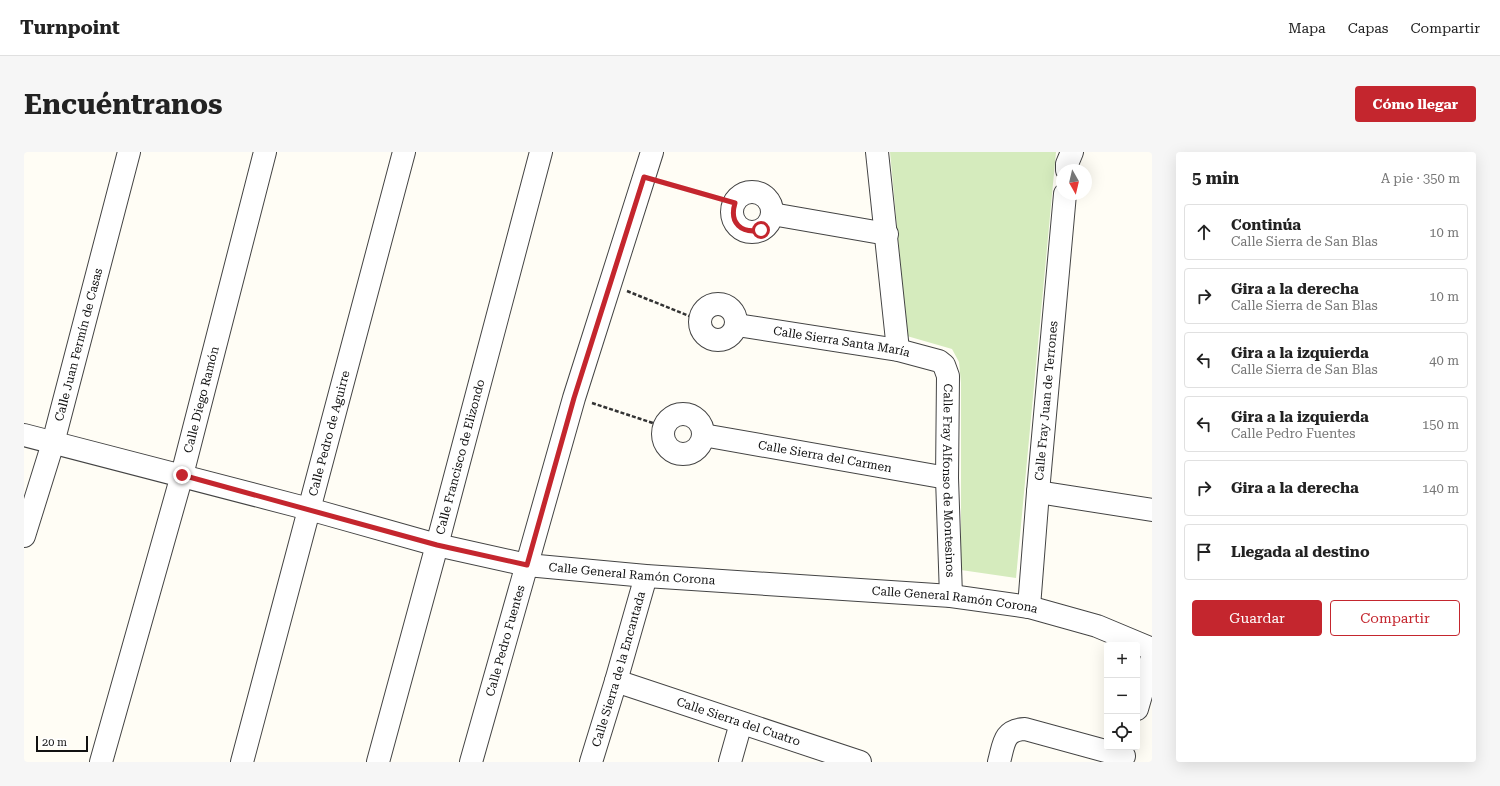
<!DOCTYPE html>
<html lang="es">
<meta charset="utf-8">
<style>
body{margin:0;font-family:"Roboto Serif",serif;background:#f6f6f6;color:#222}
.controls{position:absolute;right:12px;bottom:12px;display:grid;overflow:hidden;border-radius:4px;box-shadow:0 4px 16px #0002}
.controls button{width:36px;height:36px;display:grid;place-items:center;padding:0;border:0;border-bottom:1px solid #e0e0e0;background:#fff;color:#222;font:20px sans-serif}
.compass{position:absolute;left:1032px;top:12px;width:36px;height:36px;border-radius:50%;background:#fff;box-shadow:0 4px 16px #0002;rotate:172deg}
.scale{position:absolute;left:12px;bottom:10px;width:52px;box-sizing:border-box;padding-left:4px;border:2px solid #111;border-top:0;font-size:11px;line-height:14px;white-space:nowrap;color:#111;-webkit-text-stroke:3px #fff;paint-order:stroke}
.stop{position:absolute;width:12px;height:12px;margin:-9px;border:3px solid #c4262e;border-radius:50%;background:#fff}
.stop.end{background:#c4262e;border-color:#fff;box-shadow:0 1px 4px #0008}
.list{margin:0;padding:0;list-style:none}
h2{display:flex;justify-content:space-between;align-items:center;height:52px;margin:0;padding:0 16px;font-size:17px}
h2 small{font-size:13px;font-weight:400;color:#767676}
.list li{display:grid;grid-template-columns:26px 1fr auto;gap:12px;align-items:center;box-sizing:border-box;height:56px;margin:0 8px 8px;padding:0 8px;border:1px solid #e0e0e0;border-radius:4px}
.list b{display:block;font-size:15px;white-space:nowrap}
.list p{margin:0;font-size:13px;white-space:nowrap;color:#767676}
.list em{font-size:13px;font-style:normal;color:#767676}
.actions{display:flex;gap:8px;padding:12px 16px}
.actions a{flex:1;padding:9px 0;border:1px solid #c4262e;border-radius:4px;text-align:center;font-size:14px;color:#c4262e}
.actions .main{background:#c4262e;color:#fff}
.icon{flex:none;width:22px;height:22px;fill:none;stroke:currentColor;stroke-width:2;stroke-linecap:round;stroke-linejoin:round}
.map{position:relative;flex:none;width:1128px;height:610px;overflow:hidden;border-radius:4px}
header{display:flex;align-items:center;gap:24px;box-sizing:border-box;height:56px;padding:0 20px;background:#fff;border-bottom:1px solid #e0e0e0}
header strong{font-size:19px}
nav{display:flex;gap:22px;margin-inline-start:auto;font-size:14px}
.intro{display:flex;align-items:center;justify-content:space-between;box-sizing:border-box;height:96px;padding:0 24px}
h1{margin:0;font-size:28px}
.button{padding:10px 18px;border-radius:4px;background:#c4262e;color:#fff;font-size:14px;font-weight:700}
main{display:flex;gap:24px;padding:0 24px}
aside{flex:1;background:#fff;border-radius:4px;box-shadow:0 4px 16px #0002}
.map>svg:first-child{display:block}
</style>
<header>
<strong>Turnpoint</strong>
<nav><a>Mapa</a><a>Capas</a><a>Compartir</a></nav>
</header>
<div class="intro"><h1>Encuéntranos</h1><a class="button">Cómo llegar</a></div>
<main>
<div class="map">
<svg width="1128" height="610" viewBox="0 0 1128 610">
<rect width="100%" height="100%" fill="#fffdf5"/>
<!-- green -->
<path fill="#d5ebbd" d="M866,0h166l-40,426 -55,-8v-187l-2,-21 -7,-13 -45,-13z"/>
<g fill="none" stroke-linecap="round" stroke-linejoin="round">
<defs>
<g id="minor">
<path d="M853,0l21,198"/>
<path d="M1043,18v-6l5,-12"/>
<circle cx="728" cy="60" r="20"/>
<path d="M748,62l115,20"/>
<circle cx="694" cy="170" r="18"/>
<path id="s1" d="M713,173l161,25 41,11 5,4 4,11 -1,102 4,118"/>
<circle cx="659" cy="282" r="20"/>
<path id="s2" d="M0,283l285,74 128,36 90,20 119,11 305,20 78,11 68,19 55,23"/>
<path id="s3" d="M679,283l244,43"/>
<path d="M1014,340l114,18"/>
<path id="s4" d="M0,384l29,-93 76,-291"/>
<path id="s5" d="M1005,455l9,-115 27,-298"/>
<path id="s6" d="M592,529l244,81"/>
<path d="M1113,557l15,-52"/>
<path id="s7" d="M77,610l81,-287 83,-323"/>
<path id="s8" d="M218,610l162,-610"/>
<path id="s9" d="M354,610l59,-217 104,-393"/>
<path id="s10" d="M447,610l103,-364 78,-246"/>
<path id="s11" d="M567,610l25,-81 30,-105"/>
<path d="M706,610l11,-39"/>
<path d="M975,610c5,-18 4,-32 26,-33l99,27"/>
</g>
</defs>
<!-- minor casing -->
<use href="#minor" stroke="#444" stroke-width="24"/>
<!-- path -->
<path stroke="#333" stroke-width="2.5" stroke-dasharray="4 2" stroke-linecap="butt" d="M638,30l73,21
M603,139l72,29
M568,251l73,24"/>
<!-- minor -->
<use href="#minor" stroke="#fff" stroke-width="22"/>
</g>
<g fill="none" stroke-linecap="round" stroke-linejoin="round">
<!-- route -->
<path stroke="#c4262e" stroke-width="5" d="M158,323l255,70 90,20 47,-167 70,-221 91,26c-6,20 6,31 26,27"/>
</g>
<g text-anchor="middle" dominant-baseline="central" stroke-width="4" stroke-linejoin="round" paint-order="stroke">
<!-- street labels -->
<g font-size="12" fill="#111" stroke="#fff">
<text stroke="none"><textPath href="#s1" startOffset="106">Calle Sierra Santa María</textPath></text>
<text stroke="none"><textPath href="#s4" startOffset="199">Calle Juan Fermín de Casas</textPath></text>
<text stroke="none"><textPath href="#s7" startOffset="376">Calle Diego Ramón</textPath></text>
<text stroke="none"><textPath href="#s5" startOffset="207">Calle Fray Juan de Terrones</textPath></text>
<text stroke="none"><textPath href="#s8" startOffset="340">Calle Pedro de Aguirre</textPath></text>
<text stroke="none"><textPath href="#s3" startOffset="124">Calle Sierra del Carmen</textPath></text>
<text stroke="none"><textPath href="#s9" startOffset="316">Calle Francisco de Elizondo</textPath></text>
<text stroke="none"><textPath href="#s1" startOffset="328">Calle Fray Alfonso de Montesinos</textPath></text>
<text stroke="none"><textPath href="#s2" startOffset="625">Calle General Ramón Corona</textPath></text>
<text stroke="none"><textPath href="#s2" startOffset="949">Calle General Ramón Corona</textPath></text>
<text stroke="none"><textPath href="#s10" startOffset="126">Calle Pedro Fuentes</textPath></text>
<text stroke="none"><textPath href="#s11" startOffset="97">Calle Sierra de la Encantada</textPath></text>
<text stroke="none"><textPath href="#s6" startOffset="129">Calle Sierra del Cuatro</textPath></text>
</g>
</g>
</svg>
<div class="controls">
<button>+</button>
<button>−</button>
<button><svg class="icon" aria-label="locate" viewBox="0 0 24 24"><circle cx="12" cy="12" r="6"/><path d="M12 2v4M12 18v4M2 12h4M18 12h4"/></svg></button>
</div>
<svg class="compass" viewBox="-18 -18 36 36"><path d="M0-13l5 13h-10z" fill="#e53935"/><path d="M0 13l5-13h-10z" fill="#767676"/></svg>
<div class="scale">20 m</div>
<div class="stop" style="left:737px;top:78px"></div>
<div class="stop end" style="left:158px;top:323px"></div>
</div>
<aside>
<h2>5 min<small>A pie · 350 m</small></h2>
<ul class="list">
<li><svg class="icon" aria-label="ahead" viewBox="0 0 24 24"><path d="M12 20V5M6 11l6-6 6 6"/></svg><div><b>Continúa</b><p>Calle Sierra de San Blas</p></div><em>10 m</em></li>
<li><svg class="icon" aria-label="right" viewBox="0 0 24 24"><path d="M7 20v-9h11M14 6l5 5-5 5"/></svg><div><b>Gira a la derecha</b><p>Calle Sierra de San Blas</p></div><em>10 m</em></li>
<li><svg class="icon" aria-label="left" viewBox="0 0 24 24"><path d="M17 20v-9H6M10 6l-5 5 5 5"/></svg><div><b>Gira a la izquierda</b><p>Calle Sierra de San Blas</p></div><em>40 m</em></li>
<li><svg class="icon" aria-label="left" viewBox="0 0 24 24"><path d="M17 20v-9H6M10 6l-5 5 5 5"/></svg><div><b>Gira a la izquierda</b><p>Calle Pedro Fuentes</p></div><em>150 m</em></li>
<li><svg class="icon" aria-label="right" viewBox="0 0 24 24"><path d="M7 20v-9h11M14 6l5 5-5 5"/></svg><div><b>Gira a la derecha</b></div><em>140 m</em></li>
<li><svg class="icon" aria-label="arrive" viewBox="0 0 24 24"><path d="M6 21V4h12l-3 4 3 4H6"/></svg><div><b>Llegada al destino</b></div></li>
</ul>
<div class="actions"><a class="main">Guardar</a><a>Compartir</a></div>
</aside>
</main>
